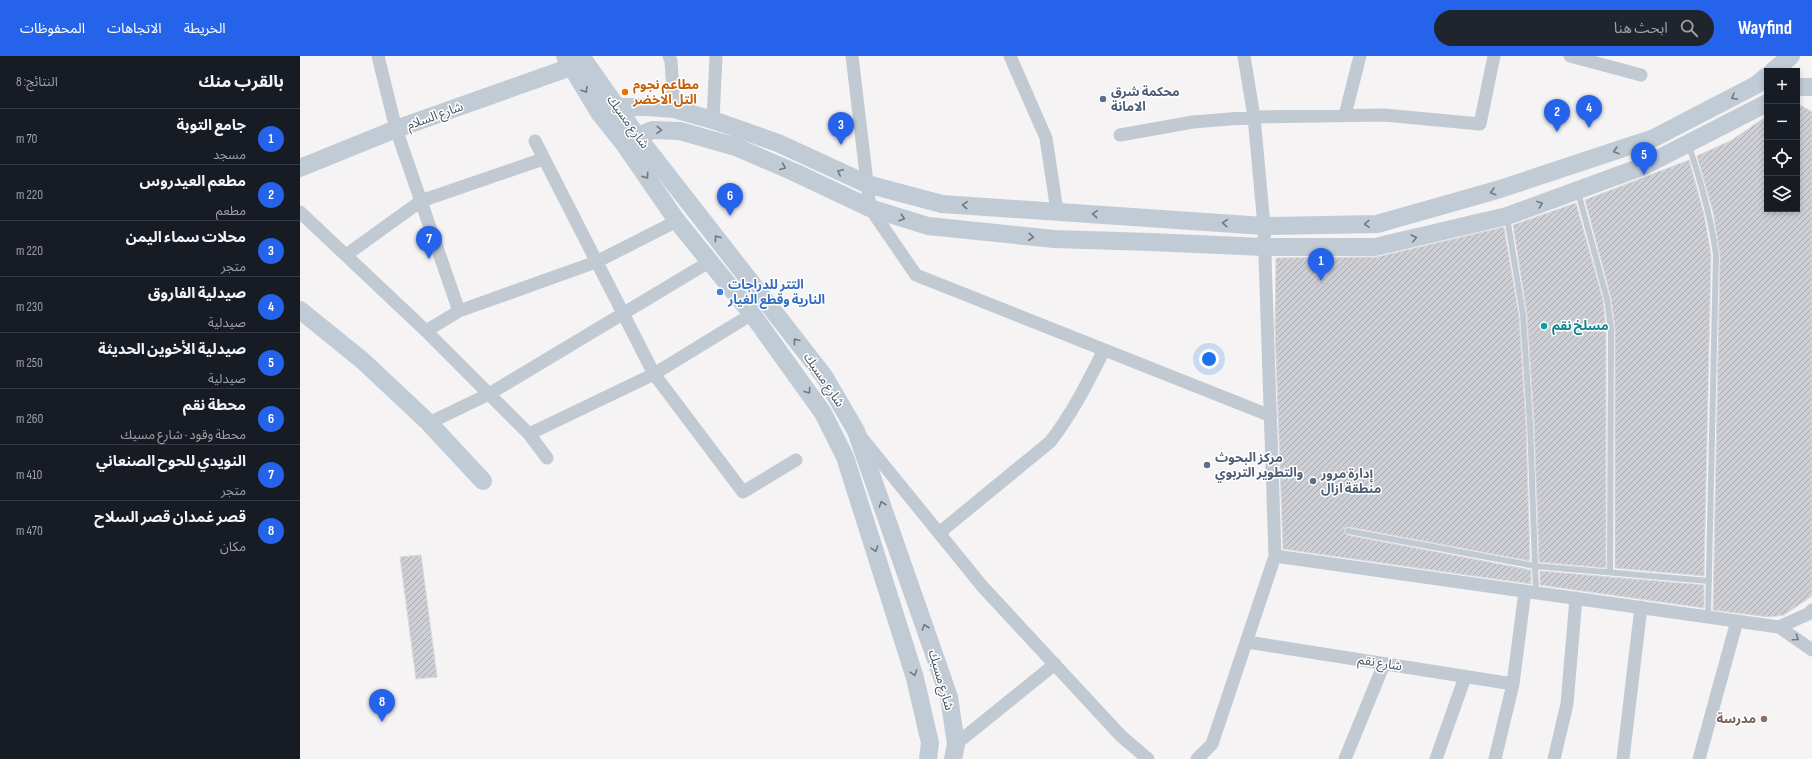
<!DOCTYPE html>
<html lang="ar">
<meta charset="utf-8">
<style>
body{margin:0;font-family:"Sofia Sans Condensed","Noto Sans Arabic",sans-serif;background:#20242c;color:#f1f3f6;direction:rtl}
.controls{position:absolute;right:12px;top:12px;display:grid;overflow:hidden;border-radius:0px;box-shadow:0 2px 6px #0003}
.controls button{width:36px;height:36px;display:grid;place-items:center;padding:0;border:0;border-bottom:1px solid #363941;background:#171b24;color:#f1f3f6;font:20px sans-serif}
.you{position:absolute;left:909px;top:303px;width:14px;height:14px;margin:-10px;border:3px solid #fff;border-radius:50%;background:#1a73e8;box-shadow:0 0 0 6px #1a73e833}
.badge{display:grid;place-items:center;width:26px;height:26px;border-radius:50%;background:#2563eb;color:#fff;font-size:13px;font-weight:700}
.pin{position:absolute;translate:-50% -33px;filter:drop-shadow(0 1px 2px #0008)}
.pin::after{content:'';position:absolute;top:21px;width:14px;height:12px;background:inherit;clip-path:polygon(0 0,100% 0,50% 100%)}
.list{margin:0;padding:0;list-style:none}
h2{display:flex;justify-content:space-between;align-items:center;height:52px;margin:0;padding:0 16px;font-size:17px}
h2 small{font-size:13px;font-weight:400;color:#9ea1a6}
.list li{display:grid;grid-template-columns:26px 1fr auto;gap:12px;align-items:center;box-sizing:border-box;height:56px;padding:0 16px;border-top:1px solid #363941}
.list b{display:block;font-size:15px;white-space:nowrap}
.list p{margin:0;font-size:13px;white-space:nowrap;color:#9ea1a6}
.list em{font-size:13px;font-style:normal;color:#9ea1a6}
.icon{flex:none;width:22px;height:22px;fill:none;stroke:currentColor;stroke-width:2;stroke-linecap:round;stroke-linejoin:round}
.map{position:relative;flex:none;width:1512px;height:703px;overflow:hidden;direction:ltr}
header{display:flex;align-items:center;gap:24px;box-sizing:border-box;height:56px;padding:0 20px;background:#2563eb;color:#fff}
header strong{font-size:19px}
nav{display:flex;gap:22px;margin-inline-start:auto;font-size:14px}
.search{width:280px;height:36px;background:#20242c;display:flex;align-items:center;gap:10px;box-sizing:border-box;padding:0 14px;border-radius:22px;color:#9ea1a6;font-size:15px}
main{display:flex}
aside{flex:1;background:#171b24}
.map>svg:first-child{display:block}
</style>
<header>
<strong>Wayfind</strong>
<div class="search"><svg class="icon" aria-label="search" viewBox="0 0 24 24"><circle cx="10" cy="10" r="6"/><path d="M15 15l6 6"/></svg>ابحث هنا</div>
<nav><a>الخريطة</a><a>الاتجاهات</a><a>المحفوظات</a></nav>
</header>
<main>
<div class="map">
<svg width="1512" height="703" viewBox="0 0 1512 703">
<defs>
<pattern id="building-hatch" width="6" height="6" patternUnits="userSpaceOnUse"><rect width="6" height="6" fill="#cdcfd5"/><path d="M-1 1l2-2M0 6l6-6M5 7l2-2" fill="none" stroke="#a8abb0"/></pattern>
</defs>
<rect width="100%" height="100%" fill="#f5f3f3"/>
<!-- building -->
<path fill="url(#building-hatch)" stroke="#d7d9de" d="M1497,47l15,9v484l-28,19 -15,2 -56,-7 7,-355 -7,-43 -16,-56 35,-16 35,-24v93h30z
M1389,104l15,54 7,41 -7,321 -89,-8v-239l-4,-31 -26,-98z
M1276,147l27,97 3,29v239l-67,-6 -5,-139 -7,-108 -14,-90z
M1204,171l15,89 7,107 4,138 -181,-34 -4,1 -1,4 3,3 184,35v14l-248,-35 -8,-221 1,-70 101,-1z
M121,499l16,122 -21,2 -16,-122z
M1240,515l164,14v23l-164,-23z"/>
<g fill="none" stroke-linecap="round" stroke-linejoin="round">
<!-- lane -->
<path stroke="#c1cad2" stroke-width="6" d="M1389,90c12,36 22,71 27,109l-8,361
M1278,136l29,107 4,30 -1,243
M1207,161l16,98 7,108 6,169
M1048,475l187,35 174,15"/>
<!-- street -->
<path stroke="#c1cad2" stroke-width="13" d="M78,0l18,73 63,182
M369,0l2,5 3,48
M552,0l18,152 46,67 355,141
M710,0l36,82 11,73
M1270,0l71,19
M1045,59l15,-59
M413,64l3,-64
M820,79l73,-13 61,-5 130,-2 96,9 14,-68
M235,85l119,233 89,118 53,-32
M0,156l126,119 103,103 18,24
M46,199l75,-54 122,-42
M126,275l33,-20 137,-49 81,-41
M129,367l60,-29 220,-132
M229,378l125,-60 98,-60
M561,381l121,149 139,150 27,23
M639,477l111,-91c22,-28 38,-60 54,-92
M975,500l504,71 33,23
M1479,571l29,-13 4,-4
M947,586l266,42
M656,688l99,-80
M897,703l15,-15 63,-188 -11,-330 -10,-109 -10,-61
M1045,703l39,-95
M1136,703l29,-82
M1195,703l18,-75 12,-93
M1254,703l13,-55 9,-106
M1323,703l18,-152
M1399,703l38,-138"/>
<!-- secondary -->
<path stroke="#c1cbd6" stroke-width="18" d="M265,0l35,58 24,30 53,77 75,93 71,99 22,44 70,221 15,65 -2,16
M281,0l56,80 187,240 32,55 93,266 7,47 -3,15
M1473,15l18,-15
M1497,31h15
M300,58l16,-7h30l28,2 39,11 65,23 89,41 75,20 322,22 113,-2 120,-34 157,-52 102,-53 11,-9
M324,88l13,-8 16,-6 27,1 56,16 60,26 74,35 58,18 126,13 97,3 113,5h111l132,-31 137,-50 123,-63
M0,112l96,-39 175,-62
M0,254l63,51 66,62 54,58"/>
</g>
<!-- one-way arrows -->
<defs><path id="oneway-chevron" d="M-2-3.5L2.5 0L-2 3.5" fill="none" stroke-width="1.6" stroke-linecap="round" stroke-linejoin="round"/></defs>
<g stroke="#6e7984">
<use href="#oneway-chevron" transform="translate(285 34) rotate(58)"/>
<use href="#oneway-chevron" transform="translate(1434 41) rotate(153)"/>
<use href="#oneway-chevron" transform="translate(359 74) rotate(3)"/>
<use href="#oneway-chevron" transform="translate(1316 95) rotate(162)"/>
<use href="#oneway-chevron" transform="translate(483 111) rotate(23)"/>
<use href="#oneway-chevron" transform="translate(540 116) rotate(-155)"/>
<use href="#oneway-chevron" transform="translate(346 120) rotate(55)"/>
<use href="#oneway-chevron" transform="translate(1193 136) rotate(164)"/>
<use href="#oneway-chevron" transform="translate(1240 148) rotate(-20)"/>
<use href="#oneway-chevron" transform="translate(665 149) rotate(-176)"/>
<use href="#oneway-chevron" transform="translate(795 158) rotate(-176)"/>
<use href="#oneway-chevron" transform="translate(602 162) rotate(17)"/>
<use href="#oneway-chevron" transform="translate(925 167) rotate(-176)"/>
<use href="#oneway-chevron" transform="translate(1067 168) rotate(179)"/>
<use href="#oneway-chevron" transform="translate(731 181) rotate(6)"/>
<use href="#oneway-chevron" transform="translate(417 182) rotate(-128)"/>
<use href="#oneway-chevron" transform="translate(1114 182) rotate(-13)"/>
<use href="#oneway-chevron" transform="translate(496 285) rotate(-128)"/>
<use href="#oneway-chevron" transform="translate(508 335) rotate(54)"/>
<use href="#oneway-chevron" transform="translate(582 448) rotate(-109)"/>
<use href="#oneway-chevron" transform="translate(575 493) rotate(72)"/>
<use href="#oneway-chevron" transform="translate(625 571) rotate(-109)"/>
<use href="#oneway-chevron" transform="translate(614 617) rotate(73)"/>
</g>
<use stroke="#6e7983" href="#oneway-chevron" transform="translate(1496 582) rotate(35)"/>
<!-- markers -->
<circle fill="#e8710a" stroke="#fff" stroke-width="1.5" cx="325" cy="36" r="4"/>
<g fill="#5c6f8a" stroke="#fff" stroke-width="1.5">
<circle cx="803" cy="43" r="4"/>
<circle cx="907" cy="409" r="4"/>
<circle cx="1013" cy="425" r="4"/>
</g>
<circle fill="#3f7fe0" stroke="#fff" stroke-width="1.5" cx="420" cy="236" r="4"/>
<circle fill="#0f9aa8" stroke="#fff" stroke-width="1.5" cx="1244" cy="270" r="4"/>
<circle fill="#8d6e63" stroke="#fff" stroke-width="1.5" cx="1464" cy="663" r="4"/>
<g text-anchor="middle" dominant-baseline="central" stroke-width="3" stroke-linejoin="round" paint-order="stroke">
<!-- food labels -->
<g font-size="13" font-weight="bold" fill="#c56008" stroke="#fff" text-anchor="start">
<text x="333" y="29">مطاعم نجوم<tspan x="333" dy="15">التل الاخضر</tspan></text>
</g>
<!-- service labels -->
<g font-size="13" font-weight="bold" fill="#4e5e75" stroke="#fff" text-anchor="start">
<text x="811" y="36">محكمة شرق<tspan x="811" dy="15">الامانة</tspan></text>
<text x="915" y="402">مركز البحوث<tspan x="915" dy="15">والتطوير التربوي</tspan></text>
<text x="1021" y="418">إدارة مرور<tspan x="1021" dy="15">منطقة ازال</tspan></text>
</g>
<!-- street labels -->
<g font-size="13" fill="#4a5661" stroke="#fff">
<text transform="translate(135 60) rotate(-20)">شارع السلام</text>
<text transform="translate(328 66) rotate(54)">شارع مسيك</text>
<text transform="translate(524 324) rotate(56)">شارع مسيك</text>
<text transform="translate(1080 607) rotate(9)">شارع نقم</text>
<text transform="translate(641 624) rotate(74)">شارع مسيك</text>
</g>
<!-- shop labels -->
<g font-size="13" font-weight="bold" fill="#366cbe" stroke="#fff" text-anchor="start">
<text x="428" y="229">التتر للدراجات<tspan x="428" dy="15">النارية وقطع الغيار</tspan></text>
</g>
<!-- culture labels -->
<g font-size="13" font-weight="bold" fill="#0d838f" stroke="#fff" text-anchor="start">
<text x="1252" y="270">مسلخ نقم</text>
</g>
<!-- education labels -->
<g font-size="13" font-weight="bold" fill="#785e54" stroke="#fff" text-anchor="end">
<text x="1456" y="663">مدرسة</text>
</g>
</g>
</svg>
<div class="controls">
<button>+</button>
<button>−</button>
<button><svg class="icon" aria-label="locate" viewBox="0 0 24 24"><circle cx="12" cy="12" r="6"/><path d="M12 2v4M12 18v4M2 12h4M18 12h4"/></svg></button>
<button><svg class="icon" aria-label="layers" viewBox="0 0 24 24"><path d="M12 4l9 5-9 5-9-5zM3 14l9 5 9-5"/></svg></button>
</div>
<div class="you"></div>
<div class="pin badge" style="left:1021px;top:225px">1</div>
<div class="pin badge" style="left:1257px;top:76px">2</div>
<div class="pin badge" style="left:541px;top:89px">3</div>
<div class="pin badge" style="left:1289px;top:72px">4</div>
<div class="pin badge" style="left:1344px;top:119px">5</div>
<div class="pin badge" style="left:430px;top:160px">6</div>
<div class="pin badge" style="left:129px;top:203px">7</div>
<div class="pin badge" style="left:82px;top:666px">8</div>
</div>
<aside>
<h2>بالقرب منك<small>النتائج: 8</small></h2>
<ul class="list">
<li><span class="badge">1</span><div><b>جامع التوبة</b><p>مسجد</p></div><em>70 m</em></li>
<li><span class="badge">2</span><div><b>مطعم العيدروس</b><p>مطعم</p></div><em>220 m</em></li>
<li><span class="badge">3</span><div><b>محلات سماء اليمن</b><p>متجر</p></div><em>220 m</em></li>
<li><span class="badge">4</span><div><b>صيدلية الفاروق</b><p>صيدلية</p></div><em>230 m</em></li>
<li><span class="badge">5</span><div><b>صيدلية الأخوين الحديثة</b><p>صيدلية</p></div><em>250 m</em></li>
<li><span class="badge">6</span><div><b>محطة نقم</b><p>محطة وقود · شارع مسيك</p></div><em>260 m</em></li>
<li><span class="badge">7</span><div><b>النويدي للحوح الصنعاني</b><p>متجر</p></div><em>410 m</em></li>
<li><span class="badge">8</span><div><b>قصر غمدان قصر السلاح</b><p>مكان</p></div><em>470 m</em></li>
</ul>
</aside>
</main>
